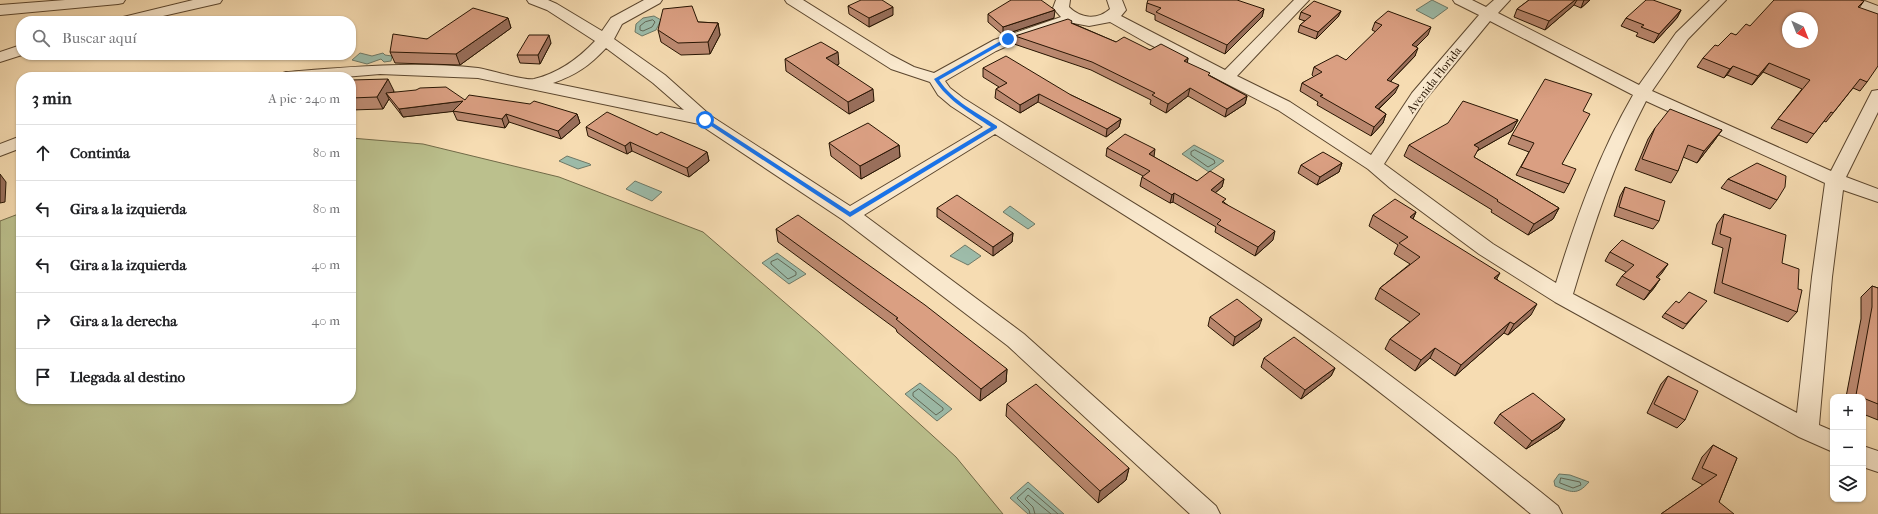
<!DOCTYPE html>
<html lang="es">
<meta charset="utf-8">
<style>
body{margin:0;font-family:"IM FELL French Canon",serif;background:#f6f6f6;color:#202124}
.controls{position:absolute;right:12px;bottom:12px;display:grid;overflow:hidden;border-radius:8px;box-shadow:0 1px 3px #0004}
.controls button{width:36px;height:36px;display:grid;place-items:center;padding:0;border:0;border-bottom:1px solid #e0e0e0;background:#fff;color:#202124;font:20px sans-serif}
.compass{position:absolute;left:1782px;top:12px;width:36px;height:36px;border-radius:50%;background:#fff;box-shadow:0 1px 3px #0004;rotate:137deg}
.stop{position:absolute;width:12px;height:12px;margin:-9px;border:3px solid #1a73e8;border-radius:50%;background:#fff}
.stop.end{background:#1a73e8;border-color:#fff;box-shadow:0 1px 4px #0008}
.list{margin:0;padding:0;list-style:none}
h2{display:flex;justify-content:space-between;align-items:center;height:52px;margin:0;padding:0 16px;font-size:17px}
h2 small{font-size:13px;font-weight:400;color:#757577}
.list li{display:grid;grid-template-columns:26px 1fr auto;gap:12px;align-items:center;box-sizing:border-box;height:56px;padding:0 16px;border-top:1px solid #e0e0e0}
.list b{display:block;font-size:15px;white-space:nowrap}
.list em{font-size:13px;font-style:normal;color:#757577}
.icon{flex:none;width:22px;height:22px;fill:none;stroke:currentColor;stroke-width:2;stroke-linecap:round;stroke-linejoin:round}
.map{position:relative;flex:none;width:1878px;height:514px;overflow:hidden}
.search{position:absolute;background:#fff;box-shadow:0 1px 3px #0004;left:16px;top:16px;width:340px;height:44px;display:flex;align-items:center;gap:10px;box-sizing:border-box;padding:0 14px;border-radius:16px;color:#757577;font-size:15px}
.panel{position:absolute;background:#fff;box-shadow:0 1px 3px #0004;left:16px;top:72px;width:340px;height:332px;border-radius:16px}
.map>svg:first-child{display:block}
</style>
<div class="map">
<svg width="1878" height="514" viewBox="0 0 1878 514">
<rect width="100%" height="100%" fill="#f6dcb2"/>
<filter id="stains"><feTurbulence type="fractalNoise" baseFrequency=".005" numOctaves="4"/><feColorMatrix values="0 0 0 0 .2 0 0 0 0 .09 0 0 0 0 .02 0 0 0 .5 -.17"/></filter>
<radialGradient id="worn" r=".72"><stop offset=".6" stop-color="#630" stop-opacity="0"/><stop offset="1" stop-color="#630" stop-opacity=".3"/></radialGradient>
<!-- green -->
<path fill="#bbc08d" stroke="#716a48" d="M351,138l72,6 136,33 144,55 117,101 136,124 47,57h-1003v-293l21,-8v186h330z"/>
<!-- water -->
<path fill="#9dbcaa" stroke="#6e7967" d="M1432,0l16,8 -15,11 -17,-9z
M654,16l7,4 -5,10 -14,6 -7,-4 1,-8 7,-6z
M360,53l12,3 11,-3 2,2 7,1 -1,5 -7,1 -3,-3 -14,5 -15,-4z
M1194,145l30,16 -15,11 -27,-18z
M567,156l23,8 1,1 -13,4 -19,-8z
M635,181l27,11 -10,9 -26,-12z
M1010,206l25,18 -7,5 -25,-17z
M965,245l16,11 -13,9 -18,-9z
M777,253l29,21 -17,10 -27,-21z
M920,383l32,26 -15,12 -32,-27z
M1559,474l11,1 19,7c-12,14 -18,10 -34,4l-1,-5z
M1028,482l36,32h-36l-18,-16z"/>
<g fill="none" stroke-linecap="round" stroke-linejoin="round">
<!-- shore -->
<path stroke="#626856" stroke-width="1" d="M653,20l2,2 -3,5 -9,4 -3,-1v-4l5,-4z
M1195,150l19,10 1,3 -7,4 -17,-12v-3z
M778,259l18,13v3l-8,4 -17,-15v-2z
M919,389l24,19v2l-7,5 -23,-19v-3z
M1561,478l19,4 1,3 -8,3 -13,-5z
M1030,514l-1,-4 -12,-12 11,-10 30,26
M1035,514l-2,-7 -8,-8 3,-4 23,19"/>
<defs>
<path id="minor" d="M65,0h60l-2,3 -5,1 -118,11v-10z
M193,0h29l-2,3 -79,18h-25l3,-3z
M527,0h21l9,4 45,27 9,-13 33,-18h18l-2,3 -38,21 -8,15 51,36 46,41 139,90 133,-79 -32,-21 -13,-11 -8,-13 -39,-13 -104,-66 -2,-3h18l88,55 23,12 20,6 60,-33 67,-23 -8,-9 3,-8h14l-1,7c12,12 29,13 41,2l-3,-9h15l4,10 -5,6 104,54 69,-70h15l-72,76 53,26 81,53 41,-62 67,-78 -24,-12 -2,-3h19l14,7 8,-7h16l-12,13 141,72 37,-52 34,-33h16l-38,39 -36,52 179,80 39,-76 2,-4 6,-1v22l-32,65 32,12v13l-35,-12 -11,87 -13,148 14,6v21l-34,-15 -244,-135 -76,-48 -89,-66 -22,-19 -90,-59 -131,-67 -37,-21 -21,4 -16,-3 -18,8 -32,8 -27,12 -51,30 5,7 13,10c99,63 201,121 299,186 102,69 200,145 296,222l4,8h-31c-93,-77 -186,-152 -285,-220 -82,-56 -167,-107 -251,-160l-131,81 160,119 192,172 4,8h-30l-182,-168 -165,-126 -144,-96 -221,-46 -98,-4 -36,3h-66l2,-3 6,-2c64,-5 128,-11 192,-4 13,2 46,13 56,11 25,-6 44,-20 61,-38l-48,-31 -18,-7zM1490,21l143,74c-34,59 -57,123 -77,188l-63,-39 -109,-80 41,-64zM606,48l47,35 31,27 -131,-27c23,-8 36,-17 53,-35zM1646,101l179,82 -13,94 -15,136 -224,-119c20,-67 41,-132 73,-193z
M1841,0h21l16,6v10l-35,-13z
M21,45l1,10 -22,7v-10z
M21,136v12l-21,8v-12z
M1863,446l15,5v21l-15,-5z"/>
</defs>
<!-- minor casing -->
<use href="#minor" stroke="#5b462e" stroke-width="2"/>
<!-- minor -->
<use href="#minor" fill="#f9e8cd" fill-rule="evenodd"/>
</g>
<!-- wall -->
<path fill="#bb8970" stroke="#271402" d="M1529,0h61l-9,8 -7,-3 -29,25 -31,-13 3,-8z
M1864,1l-5,7 8,74 -7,9 -7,-3 -27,34 -2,-1 -17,22 -36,-15 7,-9 24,-30 -39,-17 -11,13 -25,-10 -3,3 -27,-11 6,-9 15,-12 32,-20z
M1147,3l117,6 -2,8 -37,37 -70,-34v-5l-9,-4z
M848,6l45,9 -24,12 -20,-13z
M1681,10l-4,8 -23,25 -18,-7 2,-3 -17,-7 5,-8z
M1341,11l-3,6 -22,22 -18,-7 2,-7 5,-4 -6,-2 2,-7z
M988,14l66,4 -51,17 -15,-13z
M508,18l3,10 -51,37 -65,-2 -5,-11 37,-13z
M698,22l20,1 2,12 -10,19 -29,1 -20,-13 -3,-12z
M1375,22l53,13 -12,12 -1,9 -24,25 4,12 -16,16 7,5 -3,9 -12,13 -54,-31 1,-3 -18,-11 2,-8 12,-6 -2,-2 2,-8 32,-7 30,-28 -4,-2z
M1072,23l44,19 34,8 38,8 -1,5 60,33 -2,8 -20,13 -37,-21 -22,17 -16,-9 1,-4 -60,-30 -77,-26 1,-8z
M551,43l-11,21 -20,-1 -3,-8z
M785,59l54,5 -2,1 37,36 -25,13 -63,-43z
M983,68l88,27 50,24 -2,8 -13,10 -68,-35 -18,11 -25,-15 1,-9 3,-2 -16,-10z
M351,80l43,11 -1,1 72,8 112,14 3,9 -19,16 -52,-17 -4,6 -48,-8 -4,-9 -50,6 -14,-18 -6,10 -32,1z
M1583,111l-21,53 7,20 -5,9 -48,-18 13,-23 -21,-8 4,-9z
M1518,120l-6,11 -35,20 -3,6 85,51 -6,11 -25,16 -37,-23 1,-2 -88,-54 5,-11z
M586,127l71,8 50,17 2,9 -20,16 -57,-26 -5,3 -39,-18z
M1655,128l67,2 -8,11 -17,22 -14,-6 -5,14 -7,12 -36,-13 13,-31z
M829,143l70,2 1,12 -39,22 -30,-23z
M1107,148l47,9 43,24 27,-2 -2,8 -7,6 10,10 48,37 -18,16 -40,-24 1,-5 -43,-25 -3,1 -30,-17 2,-9 1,-1 -37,-20z
M1342,163l-3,9 -22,13 -19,-12 3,-8z
M1728,179l49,21 -7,9 -49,-21z
M1625,187l34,34 -6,8 -39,-13 6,-20z
M937,208l76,25 -1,9 -19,14 -56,-39z
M1416,212l-3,7 84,60 34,36 -23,20 -4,-2 -49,43 -25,-18 -15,13 -30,-22 5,-10 20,-17 -35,-23 5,-11 30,-24 -16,-10 4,-9 -29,-19 4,-11z
M1724,214l58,49 16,26 -1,23 -9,10 -74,-29 9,-45 -11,-4 5,-20z
M776,229l231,140 -1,13 -26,19 -83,-69 -1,-3 -118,-87z
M1610,252l58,12 -11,14 3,1 -6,9 -10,12 -28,-15 6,-9 4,-4 -21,-11z
M1872,286l6,2v132l-15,-6v-17h-17l15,-78v-22z
M1679,303l24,2 -20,24 -21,-12 3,-4z
M1210,317l49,10 -26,19 -25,-20z
M1264,358l71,10 -4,8 -30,23 -40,-32z
M1668,376l17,44 -8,8 -30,-15 14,-29z
M1007,404l122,64 -3,12 -28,23 -92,-87z
M1500,414l65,5 -6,9 -33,21 -32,-26z
M1713,445l24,13 -18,44 -58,12 42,-29 -11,-6 10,-22z"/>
<!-- shaded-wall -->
<path fill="#996f5b" stroke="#271402" d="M1575,0h2l-3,5 -29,25 4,-9z
M1584,0h6l-9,8z
M893,7v8l-24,12v-9z
M1264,9l-2,8 -37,37 2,-9z
M1055,10l-1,8 -51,17v-8z
M1681,10l-4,8 -23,25 5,-9z
M1341,11l-3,6 -22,22 2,-7z
M508,18l3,10 -51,37 -4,-11z
M718,23l2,12 -10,19 -2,-12z
M1431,27l-3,8 -19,19 3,-9z
M549,35l2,8 -11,21 -2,-9z
M1418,48l-3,8 -31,32 3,-8z
M838,52l1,12 -12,6 -1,-12z
M1188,58l-1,8 -3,-5z
M1769,63l-6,9 -11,13 6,-9z
M1733,66l-6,9 -3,3 6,-9z
M388,79l6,12 -4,7 -4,-5 3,6 -6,10 -6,-12z
M1399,85l-4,8 -23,22 3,-8z
M1190,88l-2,8 -22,17 2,-9z
M873,89l1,12 -25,13 -1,-12z
M1039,94l-1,8 -18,11v-8z
M1247,96l-2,8 -20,13 2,-8z
M463,101l3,9 -63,7 -4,-8z
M506,114l3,8 -4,6 -3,-9z
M577,114l3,9 -19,16 -3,-8z
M1386,114l-3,9 -12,13 3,-9z
M1121,119l-2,8 -13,10 1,-8z
M1518,120l-6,11 -35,20 -3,-6z
M1722,130l-8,11 -17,22 7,-12z
M630,142l2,9 -5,3 -2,-8z
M899,145l1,12 -39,22 -1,-13z
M1155,149l-1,8 -5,-3z
M707,152l2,9 -20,16 -2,-9z
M1342,163l-3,9 -22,13 3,-8z
M0,174l6,8 -1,20 -5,1z
M1224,179l-2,8 -14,12 3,-9z
M1174,193l-1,9 -3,1 2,-8z
M1559,208l-6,11 -25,16 6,-11z
M1416,212l-5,11 -1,-6z
M1275,231l-2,9 -18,16 3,-9z
M1013,233l-1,9 -19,14v-9z
M1668,264l-6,9 -12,13 6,-9z
M1500,273l-6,11v-6z
M1660,279l-6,9 -10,12 6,-9z
M1537,304l-6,11 -23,20 6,-11z
M1262,319l-3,8 -26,19 2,-9z
M1510,322l-6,11 -49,43 6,-11z
M1435,348l-5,10 -15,13 6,-11z
M1335,368l-4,8 -30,23 4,-9z
M1007,369l-1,13 -26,19 1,-12z
M1565,419l-6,9 -33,21 6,-8z
M1129,468l-3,12 -28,23 2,-12z"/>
<!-- building -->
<path fill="#da9f82" stroke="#271402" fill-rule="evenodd" d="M861,0h21l11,7 -24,11 -21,-12z
M1011,0h30l14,10 -52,17 -15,-13z
M1148,0h89l27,9 -37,36 -71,-33 5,-4 -14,-5z
M1529,0h46l-26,21 -32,-12z
M1646,0h7l28,10 -22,24 -18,-7 3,-2 -18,-7z
M1774,0h86l4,1 -6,6 20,7v52l-11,16 -7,-3 -27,34 -2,-1 -17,22 -36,-15 32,-39 -41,-17 -11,13 -25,-10 -3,3 -27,-11 12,-13 3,1 13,-13 5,2 10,-11 4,2zM1788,18h24v24h-24z
M1314,1l27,10 -23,21 -18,-7 11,-9 -10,-4z
M692,6l6,16 20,1 -10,19 -30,1 -20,-13 5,-21z
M473,8l35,10 -52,36 -66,-2 3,-18 34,5z
M1388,11l43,16 -19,18 6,3 -31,32 12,5 -24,22 11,7 -12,13 -54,-31 3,-1 -21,-12 20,-11 -8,-5 23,-12 9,5 36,-35 -7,-3z
M1068,19l4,2 -1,2 45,19 8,-5 26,13 11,-6 27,14 -4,3 26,12 -2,2 39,21 -20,13 -37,-21 -22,16 -16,-9 3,-2 -63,-31 -77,-26z
M529,35h20l-11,20h-21z
M821,42l17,10 -12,6 47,31 -25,13 -63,-43z
M1006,56l65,39 50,24 -14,10 -68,-35 -19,11 -24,-16 11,-6 -24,-15z
M388,79l-11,18 -26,1v-18z
M1545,79l47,15 -9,17 7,3 -28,50 14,5 -7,15 -48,-17 13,-24 -22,-8z
M446,87l19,13 4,-5 61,9 4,-3 43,13 -19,17 -52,-17 -4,5 -49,-8 10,-10 -64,8 -13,-16 30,-3 4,-2z
M1463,101l55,19 -44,25 5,3 -5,9 85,51 -25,16 -37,-23 1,-1 -89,-55 39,-22z
M1670,109l52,21 -18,21 -16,-6 -10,26 -36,-12 13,-31z
M607,112l50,23 4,-3 46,20 -20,16 -57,-26 -5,4 -39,-19z
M868,123l31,22 -39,21 -31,-23z
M1125,134l30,15 -6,5 48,27 13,-10 14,8 -13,11 15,9 -4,3 53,29 -17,16 -41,-23 4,-4 -47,-27 -2,2 -30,-18 8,-6 -43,-23z
M1323,152l19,11 -22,14 -19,-12z
M1757,163l29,13 -1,11 -8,13 -49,-21z
M1625,187l40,14 -6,20 -40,-14z
M957,195l56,38 -20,14 -56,-39z
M1395,199l21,13 -6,5 90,56 -6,5 43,26 -23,20 -4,-2 -49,43 -26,-17 -14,12 -31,-21 30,-25 -40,-26 40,-31 -21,-14 9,-6 -35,-22z
M1724,214l62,21 -4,28 17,6 -1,20 4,1 -5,22 -75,-29 9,-45 -11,-4z
M798,215l127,90 82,64 -26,20 -85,-70 2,-1 -122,-89z
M1622,240l46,24 -12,13 4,2 -10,12 -28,-15 12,-11 -24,-13z
M1872,286l6,2v116l-15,-6v-1h-2l-5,-2 16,-88z
M1689,292l18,9 -21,23 -21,-11 11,-12 3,2z
M1237,299l25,20 -27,18 -25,-20z
M1294,337l41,31 -30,22 -41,-32z
M1668,376l30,15 -13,29 -31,-16z
M1036,384l93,84 -29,23 -93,-87z
M1533,393l32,26 -33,22 -32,-27z
M1713,445l24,13 -18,44 15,12h-73l56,-39 -15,-7z"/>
<!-- route -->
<path fill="#1a73e8" d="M1006,38l5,1 -72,41c14,21 37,32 58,46v2l-147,89 -148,-97 5,-1 143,93 141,-85c-21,-14 -43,-26 -57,-48z"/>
<g text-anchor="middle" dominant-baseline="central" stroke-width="4" stroke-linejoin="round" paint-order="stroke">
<!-- street labels -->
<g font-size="12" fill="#271402" stroke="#f9e8cd">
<text transform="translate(1434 80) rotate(-52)">Avenida Florida</text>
</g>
</g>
<rect width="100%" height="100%" filter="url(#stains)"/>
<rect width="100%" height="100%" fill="url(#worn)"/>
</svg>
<div class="controls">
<button>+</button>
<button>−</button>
<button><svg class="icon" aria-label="layers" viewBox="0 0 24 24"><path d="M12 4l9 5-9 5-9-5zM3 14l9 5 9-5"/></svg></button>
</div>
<svg class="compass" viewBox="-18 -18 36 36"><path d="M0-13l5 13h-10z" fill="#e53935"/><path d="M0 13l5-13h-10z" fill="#757577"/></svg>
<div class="stop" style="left:705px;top:120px"></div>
<div class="stop end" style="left:1008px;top:39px"></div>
<div class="search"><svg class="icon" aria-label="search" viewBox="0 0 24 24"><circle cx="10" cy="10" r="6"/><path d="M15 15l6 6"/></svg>Buscar aquí</div>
<section class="panel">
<h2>3 min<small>A pie · 240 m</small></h2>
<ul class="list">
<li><svg class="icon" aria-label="ahead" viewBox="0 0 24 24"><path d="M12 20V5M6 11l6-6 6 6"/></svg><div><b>Continúa</b></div><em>80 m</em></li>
<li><svg class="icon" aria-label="left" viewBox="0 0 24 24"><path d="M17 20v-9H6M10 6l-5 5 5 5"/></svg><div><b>Gira a la izquierda</b></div><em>80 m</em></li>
<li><svg class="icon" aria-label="left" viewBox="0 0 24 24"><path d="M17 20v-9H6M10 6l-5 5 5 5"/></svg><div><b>Gira a la izquierda</b></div><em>40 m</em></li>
<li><svg class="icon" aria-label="right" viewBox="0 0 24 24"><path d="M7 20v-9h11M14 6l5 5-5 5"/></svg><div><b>Gira a la derecha</b></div><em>40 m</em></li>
<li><svg class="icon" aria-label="arrive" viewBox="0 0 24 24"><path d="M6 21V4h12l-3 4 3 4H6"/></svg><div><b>Llegada al destino</b></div></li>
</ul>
</section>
</div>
